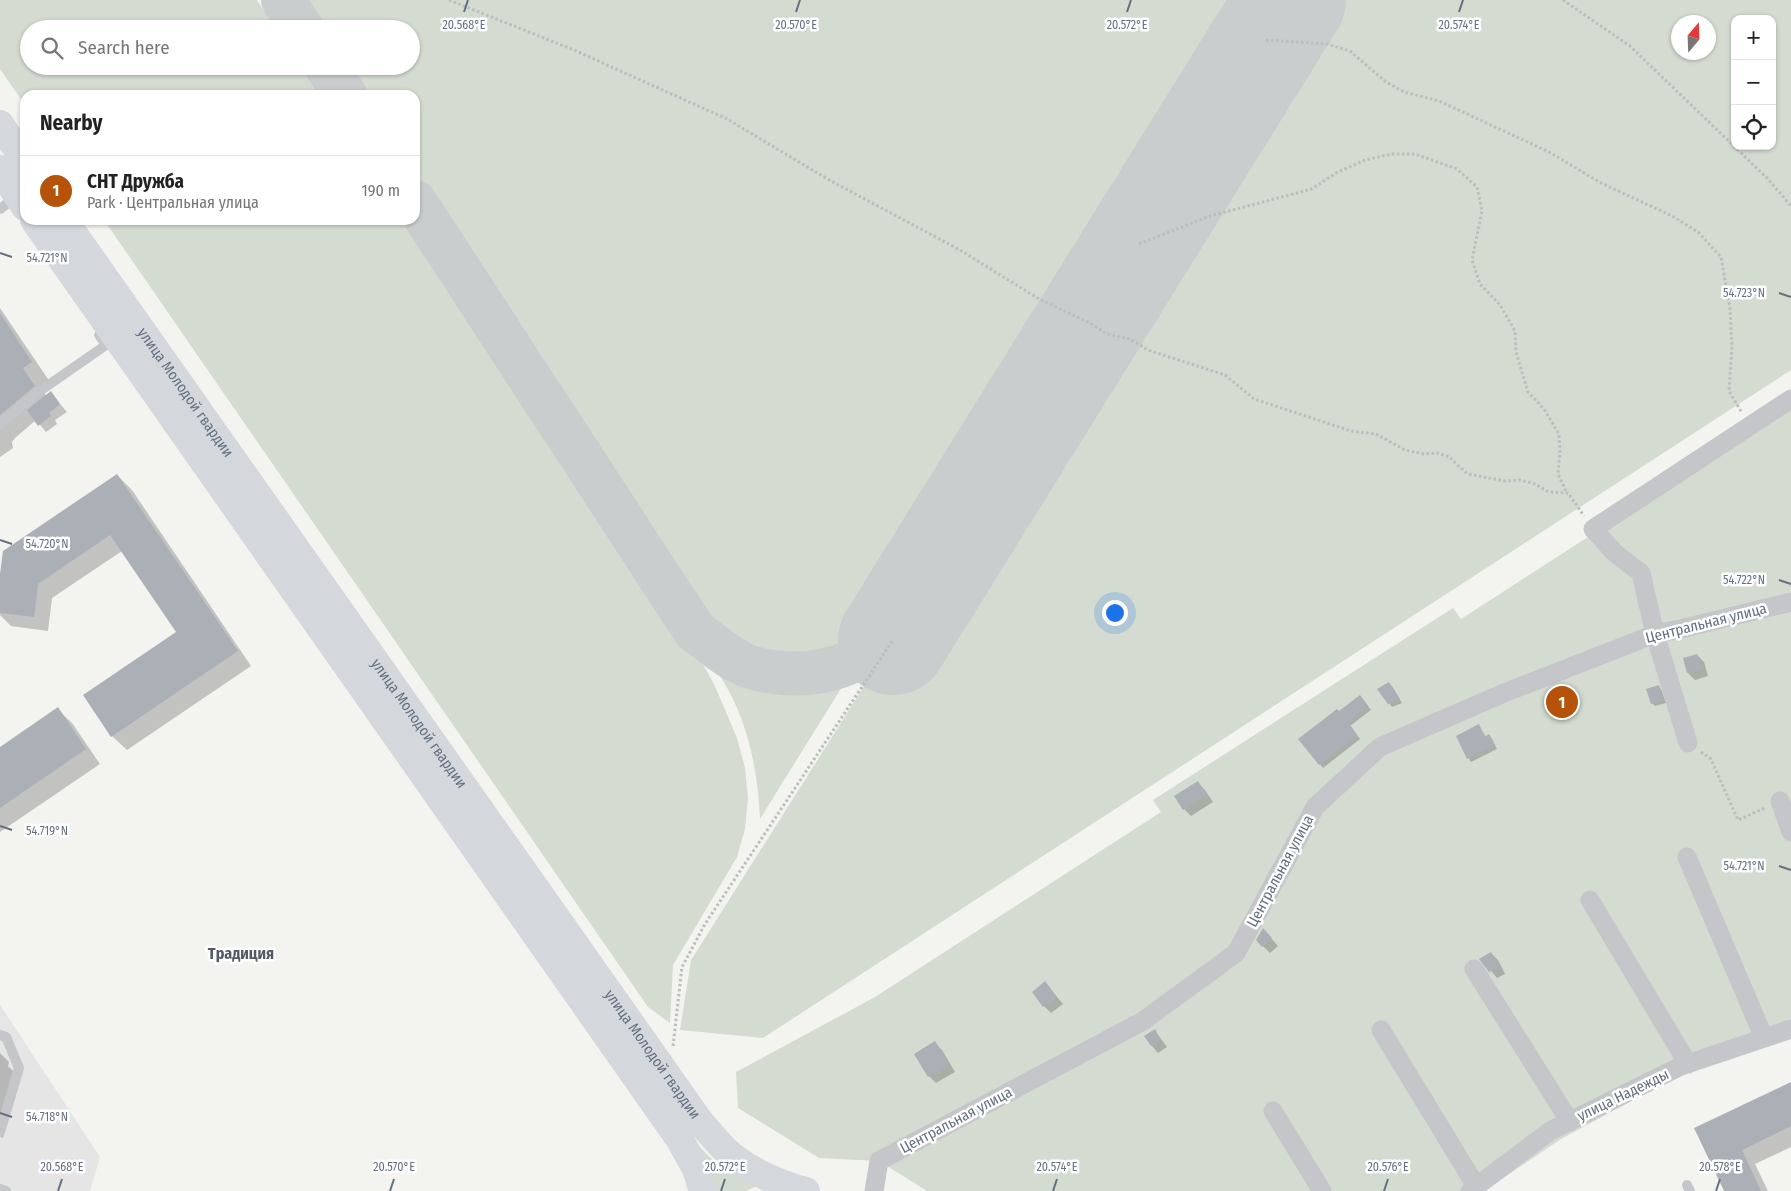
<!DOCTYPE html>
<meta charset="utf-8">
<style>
body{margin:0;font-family:"Fira Sans Condensed",sans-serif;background:#f6f6f6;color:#222}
.controls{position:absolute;right:15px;top:15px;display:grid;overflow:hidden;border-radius:10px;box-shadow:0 1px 4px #0004}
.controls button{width:45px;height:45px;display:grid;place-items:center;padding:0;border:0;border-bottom:1px solid #e0e0e0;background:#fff;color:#222;font:25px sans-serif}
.compass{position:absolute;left:1671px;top:15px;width:45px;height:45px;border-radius:50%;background:#fff;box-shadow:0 1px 4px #0004;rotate:19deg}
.you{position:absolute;left:1114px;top:612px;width:18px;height:18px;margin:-12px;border:4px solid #fff;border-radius:50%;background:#1a73e8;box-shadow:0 0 0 8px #1a73e833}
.badge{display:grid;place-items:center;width:32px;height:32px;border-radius:50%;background:#b45309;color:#fff;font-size:16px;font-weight:700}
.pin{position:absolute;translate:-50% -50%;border:2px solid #fff;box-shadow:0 1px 5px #0006}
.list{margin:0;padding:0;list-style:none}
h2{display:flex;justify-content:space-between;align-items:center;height:65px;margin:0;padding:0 20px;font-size:21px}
h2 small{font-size:16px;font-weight:400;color:#767676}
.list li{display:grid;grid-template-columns:32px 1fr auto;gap:15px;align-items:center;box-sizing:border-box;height:70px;padding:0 20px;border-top:1px solid #e0e0e0}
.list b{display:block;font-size:19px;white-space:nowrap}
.list p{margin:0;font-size:16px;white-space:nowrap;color:#767676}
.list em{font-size:16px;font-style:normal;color:#767676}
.icon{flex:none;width:28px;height:28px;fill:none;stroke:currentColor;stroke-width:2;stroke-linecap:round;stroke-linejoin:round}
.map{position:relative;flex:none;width:1791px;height:1191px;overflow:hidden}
.search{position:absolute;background:#fff;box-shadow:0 1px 4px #0004;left:20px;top:20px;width:400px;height:55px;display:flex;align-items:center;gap:12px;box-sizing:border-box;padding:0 18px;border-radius:28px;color:#767676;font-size:19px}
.panel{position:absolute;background:#fff;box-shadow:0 1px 4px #0004;left:20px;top:90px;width:400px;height:135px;border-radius:15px}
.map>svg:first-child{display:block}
</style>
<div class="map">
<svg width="1791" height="1191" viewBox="0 0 1791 1191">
<rect width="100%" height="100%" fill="#f3f4f0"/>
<!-- built -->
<path fill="#e4e5e4" d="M0,1005l100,152 -10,34h-90z"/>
<!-- green -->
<path fill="#d4dbd1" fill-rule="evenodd" d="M0,0h257l19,29h-247v37h273l19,29h-296v10l-25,-36z
M300,0h971l-383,614c-10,12 -27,37 -41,44 -40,19 -97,14 -130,-18 -5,-5 -9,-12 -14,-18l-288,-444v-83h-54l-18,-29h68v-37h-93z
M1298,0h493v370l-1028,668 -83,-8 11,-70zM1735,19h37v127h-37zM1678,22h30v30h-30z
M104,220h302l279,412 30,54 22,52 8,30 3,31 -3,30 -8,28 -64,108 -3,58 -22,-16z
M1791,406v621l-32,9 -124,63 -74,40 -77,52h-557l-48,-30 -60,-3 -81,-50 -2,-36 139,-75 286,-185 -8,-12 300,-192 8,11z
M708,656l33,19 35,10 18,2 18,-1 38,-12 -90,145c-2,-42 -9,-82 -27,-120 -7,-15 -17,-29 -25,-43z
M699,1146c17,20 36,30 60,39l-13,6h-39z"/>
<!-- shadow -->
<path fill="#0003" d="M0,308l50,74 -9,6 6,9 4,-4 16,19 -12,8 2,4 -11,8 -10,-12 -21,18 -3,4 1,6 -13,9z
M117,475l15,15 119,176 -124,84 -15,-14 66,-104 -56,-81 -70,47 -4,33 -37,-5 -11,-11v-32z
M1697,655l7,7 4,14 -13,4 -7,-7 -3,-15z
M1392,686l10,17 -10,4 -3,-4z
M1658,686l3,3 5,14 -11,3 -3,-3z
M1363,699l8,11 -21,16 10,13 -37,29 -23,-29 39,-27z
M57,709l15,14 28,41 -100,68v-84z
M1479,726l7,11 3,-1 3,3 5,10 -26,13 -14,-25z
M1198,783l7,7 8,12 -22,14 -7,-7z
M1269,936l9,10 -8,7 -13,-13z
M1491,953l7,7 7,14 -8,4 -16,-19z
M1045,983l18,21 -12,9 -7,-7z
M1155,1031l12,16 -9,6 -6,-7z
M935,1043l7,7 13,22 -19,11 -7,-7z
M0,1053l9,9 -1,4 7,7 -4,36 -8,29 -3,-1z
M1791,1083v64l-36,17 13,27h-43l-29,-62z"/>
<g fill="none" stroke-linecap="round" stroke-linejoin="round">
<!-- taxiway -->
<path stroke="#cacdce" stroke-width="44" d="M283,0l19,29
M326,66l19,29
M415,202l280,429c16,12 32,26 50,34 11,5 26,7 38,8 43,4 74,-12 110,-33"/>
<!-- runway -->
<path stroke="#cacdce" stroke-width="110" d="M893,640l398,-640"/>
</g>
<!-- building -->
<path fill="#aab0b6" d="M0,313l32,49 -9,6 12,18 -35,29z
M51,391l9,13 -11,9 2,3 -13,10 -11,-16z
M117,474l121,177 -127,86 -28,-42 93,-63 -66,-97 -72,49 -4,33 -34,-4v-39l3,-23z
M1697,654l5,15 -15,4 -4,-15z
M1389,682l11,17 -12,5 -11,-15z
M1659,685l4,15 -12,4 -5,-15z
M1360,695l8,11 -20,16 10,14 -39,29 -21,-26 39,-30 2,2z
M58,707l28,42 -86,59v-61z
M1479,724l6,13 4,-3 6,11 -28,14 -11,-23z
M1198,781l9,14 -24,15 -9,-14z
M1263,928l9,10 -10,9 -6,-7z
M1491,952l8,14 -10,6 -10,-13z
M1045,981l12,16 -14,10 -11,-15z
M1155,1029l6,11 -10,6 -7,-10z
M935,1041l14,23 -21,13 -14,-23z
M1791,1082v44l-49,24 19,41h-37l-30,-63z"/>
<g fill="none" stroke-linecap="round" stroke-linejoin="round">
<!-- path -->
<path stroke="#bbbdbf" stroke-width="3" stroke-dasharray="2.5 2.5" stroke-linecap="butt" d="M449,0l125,50 153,69 104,62 129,69 79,49 51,24 17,11 23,5 18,11 77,25 29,24 97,32 25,3 29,16 19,4 13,-1 13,4 7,8 11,9 37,7 15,-1 15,4 14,8 19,1 16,23
M1563,0l67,46 137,132 24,28
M1266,40l61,4 23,7 36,31 18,10 35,9 110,51 52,31 71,33 26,16 23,25 9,52 2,38 -3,44 13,22
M1139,244l71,-28 102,-27 24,-16 29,-13 27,-6h23l42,15 20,18 5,24 -10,49 8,24 20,21 15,26 1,21 12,40 16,17 15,25 1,18 -2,22 9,19
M1701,752l10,7 27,61 27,-12
M673,1046l9,-79 23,-43 188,-284"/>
<!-- lane -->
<path stroke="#c4c6ca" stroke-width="10" d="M0,209l17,-13
M0,424l37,-31 69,-48 -7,-10
M0,1035l6,2 13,31 -19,64
M1687,1185l3,6
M0,1189l6,2"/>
<!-- street -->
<path stroke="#c4c6ca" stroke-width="19" d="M1688,743l-33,-109 -14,-61 -25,-19 -23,-25 198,-130
M1780,801l11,31
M1687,857l77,181
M1590,900l98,164
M1474,969l96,153
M1381,1030l95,156
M1273,1111l49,80
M874,1191l5,-30 264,-140 93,-68 79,-146 65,-60 124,-54 151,-59 25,-5 111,-27
M1470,1191l80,-60 131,-65 110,-37"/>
<!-- primary -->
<g stroke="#d4d7dc" stroke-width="28">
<path d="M0,124l25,37"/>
<path d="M0,169l25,38"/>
<path d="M34,220l646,920 16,29 7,22"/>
<path id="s1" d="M64,220l637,903c10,11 19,23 30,32 21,17 49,29 75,36"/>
</g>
</g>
<!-- ticks -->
<path fill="none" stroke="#647080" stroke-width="2" d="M464,12l4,-12M796,12l4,-12M1127,12l4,-12M1459,12l4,-12M0,253l12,4M1779,293l12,4M0,540l12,4M1779,580l12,4M0,826l12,4M1779,866l12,4M0,1113l12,4M58,1191l4,-12M390,1191l4,-12M721,1191l4,-12M1053,1191l4,-12M1384,1191l4,-12M1716,1191l4,-12"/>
<g text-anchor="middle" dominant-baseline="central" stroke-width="5" stroke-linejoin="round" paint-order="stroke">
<!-- street labels -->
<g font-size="15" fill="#647080" stroke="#fff">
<text stroke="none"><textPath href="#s1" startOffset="211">улица Молодой гвардии</textPath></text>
<text transform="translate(1706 623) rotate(-14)">Центральная улица</text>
<text stroke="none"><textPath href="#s1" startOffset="616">улица Молодой гвардии</textPath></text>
<text transform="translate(1280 871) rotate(-62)">Центральная улица</text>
<text stroke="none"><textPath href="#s1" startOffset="1021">улица Молодой гвардии</textPath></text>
<text transform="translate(1623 1095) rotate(-26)">улица Надежды</text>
<text transform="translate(956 1120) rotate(-28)">Центральная улица</text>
</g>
<!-- neighbourhood labels -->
<g font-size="16" font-weight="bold" fill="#525a65" stroke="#fff">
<text x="241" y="953">Традиция</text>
</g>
</g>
<g font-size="12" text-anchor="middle" fill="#647080" stroke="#fff" stroke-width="5" stroke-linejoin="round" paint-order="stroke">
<text x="464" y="29">20.568°E</text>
<text x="796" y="29">20.570°E</text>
<text x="1127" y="29">20.572°E</text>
<text x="1459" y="29">20.574°E</text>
<text x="47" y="262">54.721°N</text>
<text x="1744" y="297">54.723°N</text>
<text x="47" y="548">54.720°N</text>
<text x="1744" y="584">54.722°N</text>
<text x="47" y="835">54.719°N</text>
<text x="1744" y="870">54.721°N</text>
<text x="47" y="1121">54.718°N</text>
<text x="62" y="1171">20.568°E</text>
<text x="394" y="1171">20.570°E</text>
<text x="725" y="1171">20.572°E</text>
<text x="1057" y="1171">20.574°E</text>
<text x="1388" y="1171">20.576°E</text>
<text x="1720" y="1171">20.578°E</text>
</g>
</svg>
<div class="controls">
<button>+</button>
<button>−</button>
<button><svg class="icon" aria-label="locate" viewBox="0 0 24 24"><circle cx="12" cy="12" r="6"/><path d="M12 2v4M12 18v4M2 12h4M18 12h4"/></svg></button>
</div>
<svg class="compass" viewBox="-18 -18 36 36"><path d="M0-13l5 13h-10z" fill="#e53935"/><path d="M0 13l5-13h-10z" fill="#767676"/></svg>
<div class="you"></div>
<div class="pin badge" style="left:1562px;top:702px">1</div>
<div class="search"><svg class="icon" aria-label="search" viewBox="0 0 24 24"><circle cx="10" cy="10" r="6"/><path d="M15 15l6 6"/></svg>Search here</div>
<section class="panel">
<h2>Nearby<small></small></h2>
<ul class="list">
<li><span class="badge">1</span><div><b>СНТ Дружба</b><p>Park · Центральная улица</p></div><em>190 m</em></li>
</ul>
</section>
</div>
